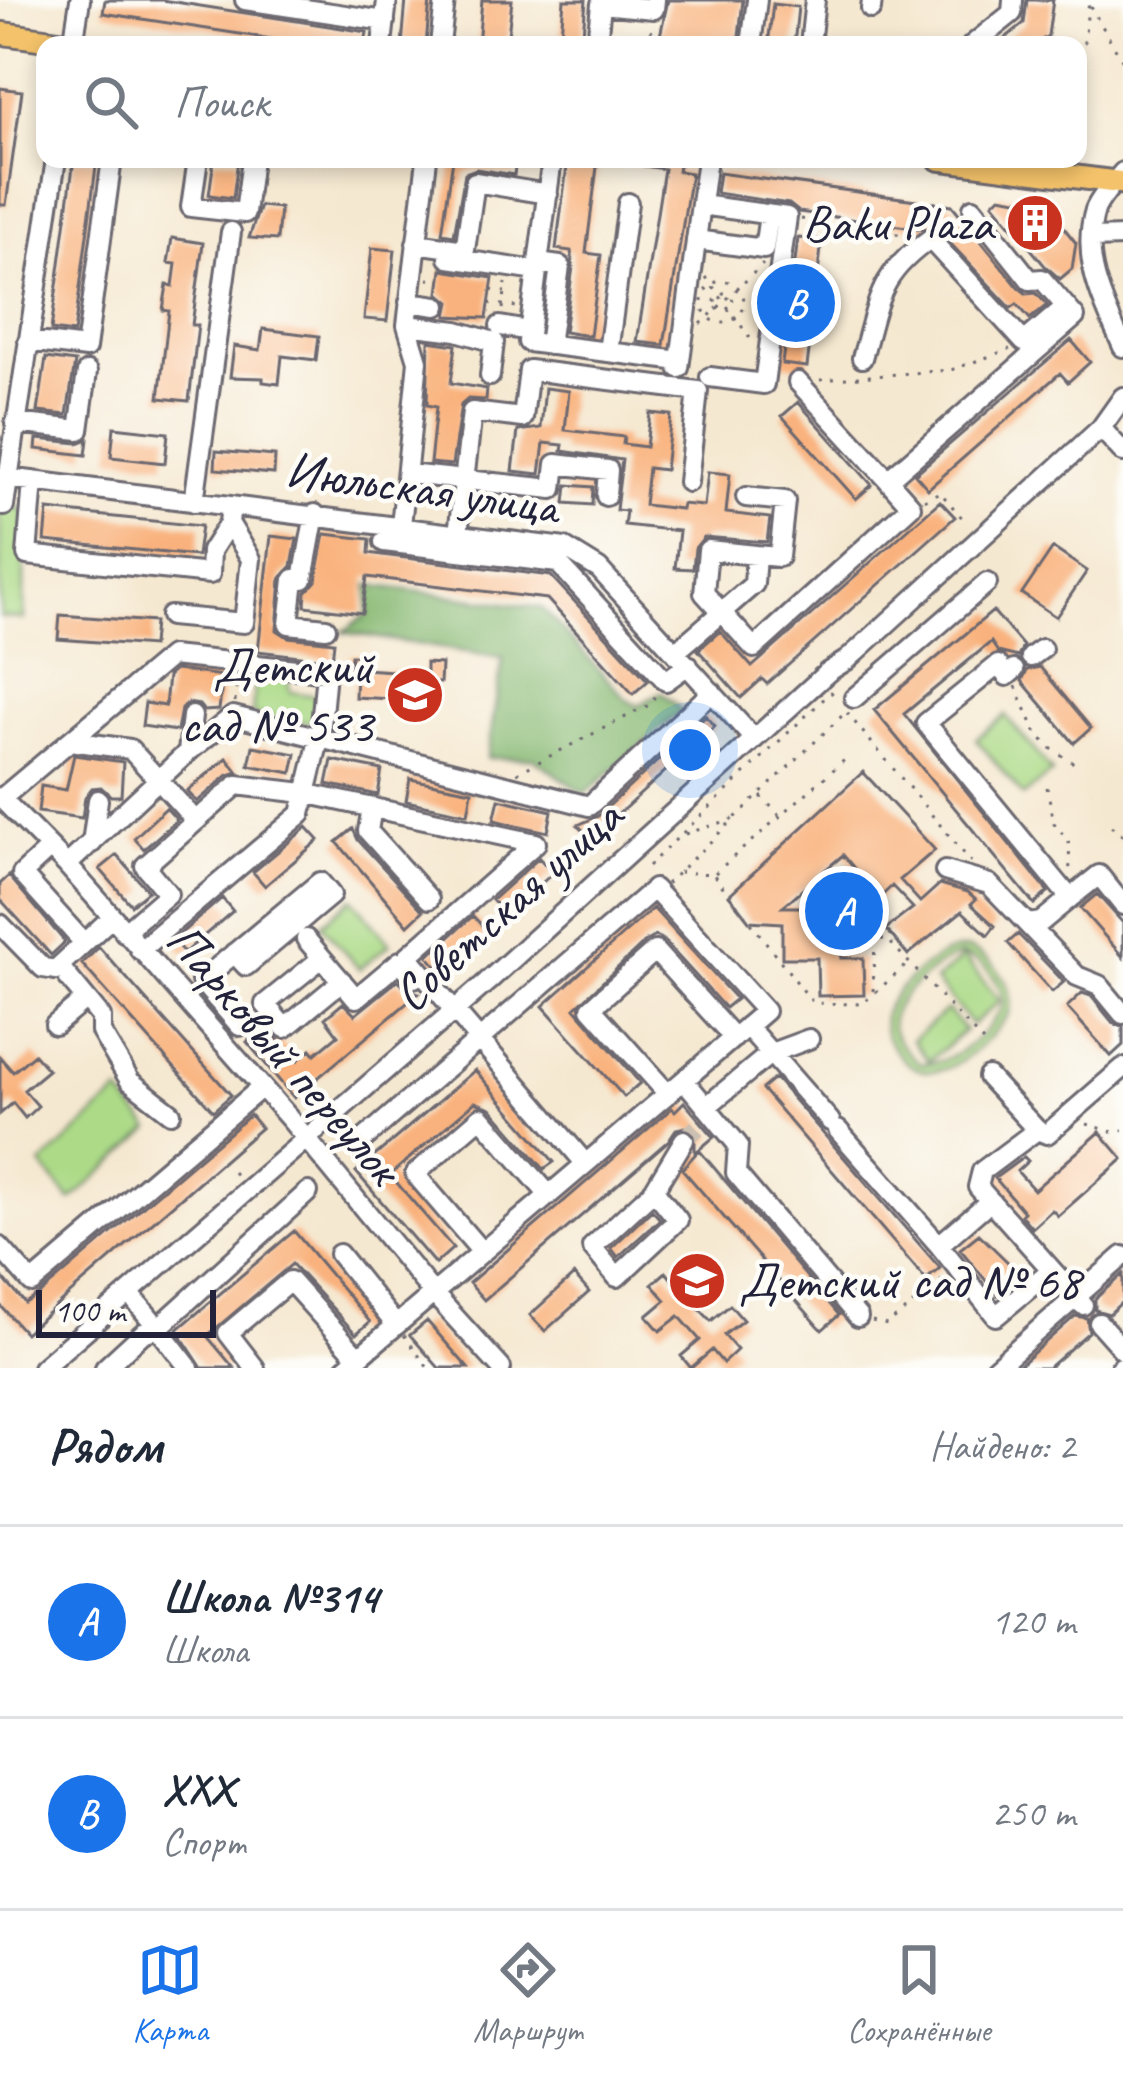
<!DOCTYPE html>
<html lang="ru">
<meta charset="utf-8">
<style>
body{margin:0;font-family:Caveat,sans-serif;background:#f2f2f3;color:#1f2937}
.scale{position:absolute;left:36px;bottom:30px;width:180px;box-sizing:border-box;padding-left:12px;border:6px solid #22223b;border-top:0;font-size:33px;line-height:42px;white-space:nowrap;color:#22223b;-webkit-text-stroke:9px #fdfcf7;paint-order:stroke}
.you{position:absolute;left:690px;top:750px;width:42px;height:42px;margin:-30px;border:9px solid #fff;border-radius:50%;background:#1a73e8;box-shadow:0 0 0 18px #1a73e833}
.badge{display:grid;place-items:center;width:78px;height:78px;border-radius:50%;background:#1a73e8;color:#fff;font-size:39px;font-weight:700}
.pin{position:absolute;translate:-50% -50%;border:6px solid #fff;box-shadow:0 3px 12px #0006}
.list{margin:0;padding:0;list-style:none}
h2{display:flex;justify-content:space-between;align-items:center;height:156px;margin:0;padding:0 48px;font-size:51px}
h2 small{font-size:39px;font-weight:400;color:#747a83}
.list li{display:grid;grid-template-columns:78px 1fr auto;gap:36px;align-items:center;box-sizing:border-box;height:192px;padding:0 48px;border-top:3px solid #e0e1e3}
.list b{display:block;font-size:45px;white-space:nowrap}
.list p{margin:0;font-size:39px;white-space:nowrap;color:#747a83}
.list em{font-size:39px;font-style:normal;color:#747a83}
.icon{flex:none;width:66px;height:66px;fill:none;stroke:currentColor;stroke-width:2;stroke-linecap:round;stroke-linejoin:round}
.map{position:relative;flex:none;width:1123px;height:1368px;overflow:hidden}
.search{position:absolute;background:#fff;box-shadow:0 6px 18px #0003;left:36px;right:36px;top:36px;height:132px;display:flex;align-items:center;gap:30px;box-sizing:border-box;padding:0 42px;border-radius:24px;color:#747a83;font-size:45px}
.sheet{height:540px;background:#fff}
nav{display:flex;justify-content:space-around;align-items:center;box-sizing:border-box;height:168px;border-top:3px solid #e0e1e3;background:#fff;font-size:33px;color:#747a83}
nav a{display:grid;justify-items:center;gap:6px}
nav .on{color:#1a73e8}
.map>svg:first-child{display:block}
</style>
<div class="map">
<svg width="1123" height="1368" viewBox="0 0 1123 1368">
<rect width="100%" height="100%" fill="#fdfcf7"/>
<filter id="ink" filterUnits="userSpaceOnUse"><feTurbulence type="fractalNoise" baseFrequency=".00833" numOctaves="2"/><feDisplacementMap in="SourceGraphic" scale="24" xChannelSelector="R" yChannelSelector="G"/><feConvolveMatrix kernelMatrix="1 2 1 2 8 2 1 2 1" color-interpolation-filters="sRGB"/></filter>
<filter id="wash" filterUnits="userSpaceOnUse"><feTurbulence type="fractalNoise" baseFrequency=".004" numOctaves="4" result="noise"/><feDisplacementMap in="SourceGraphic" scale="48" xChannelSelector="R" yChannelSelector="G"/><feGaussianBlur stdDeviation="2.7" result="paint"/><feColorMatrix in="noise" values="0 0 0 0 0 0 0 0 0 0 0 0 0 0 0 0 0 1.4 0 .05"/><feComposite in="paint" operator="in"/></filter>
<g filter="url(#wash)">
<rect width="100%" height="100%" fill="#f5e8d0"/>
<!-- green -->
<path fill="#acda87" stroke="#677e61" stroke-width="3" fill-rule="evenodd" d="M0,506l24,3v110l-24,-2z
M256,675l32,5 2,12 26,4 -4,27 -60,-9z
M1005,715l47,57 -29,24 -47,-57z
M352,898l38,46 -31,25 -38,-45z
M969,949c24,10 48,36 40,64 -15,22 -52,62 -83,58 -12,-1 -23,-11 -31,-21 -26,-31 -2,-57 23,-78 16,-13 30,-23 51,-23zM961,955c24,5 40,26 43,49 -13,27 -52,64 -84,59 -40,-30 -36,-53 0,-83 14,-11 24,-20 41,-25z
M963,957l37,44 -28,24 -37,-44z
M947,1010l18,20 -36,31 -17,-21z
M119,1093l32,36 -80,71 -30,-35z"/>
<!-- forest -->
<path fill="#89ba74" stroke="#566e58" stroke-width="3" d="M369,585l173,23 85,92 11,6 23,-14 21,18 -97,84 -52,-36h-46l16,-100 -160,-26 25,-18z"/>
<g id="blocks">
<!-- building -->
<path fill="#f9b27d" d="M105,0h57l205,32 -2,13h-54l-208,-32z
M406,0h24l-4,45h-24z
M482,0h30l-5,45h-29z
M564,0h22l-4,45h-22z
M668,0h75l-5,45h-80z
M1027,0h26l-5,36 -6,4 4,5h-49l27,-22z
M773,4l25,3 -4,38h-26z
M0,88l22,3 -16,114h-6z
M74,159h23l-23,174 -23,-3z
M214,159h24l-5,39 -24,-3z
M453,159h63l-2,16 -38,-6 -11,4 -11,62 -12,-2z
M568,159h30l-12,94 15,2 -11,81 -26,-4 9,-65 -2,-16 -15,-2z
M639,159h41l-2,12 13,2 -27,172 -27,-3 27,-173 -26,-4z
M719,173l233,32 67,83 8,6 9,-1 11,12 -17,14 -13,-15 -6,4 -76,-81 -14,2 -122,-17 -10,-8 -73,-11z
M1000,196l45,8 31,39 -4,26 -12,10 -15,-13 -52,-63z
M260,206l20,2 -3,32 -28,-2z
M172,238l31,5 -11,82h6l-9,76 -30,-3 10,-87 -6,-1 4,-25 6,1 3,-22 -8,-1z
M798,238l24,2 -15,127 -25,-3z
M372,248l23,2 -8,71 -23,-2z
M442,270l51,8 -6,40 -40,-2 3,-14 -11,-9z
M263,329l56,7 -3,24 -34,-4 -3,28 -16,-2v-4l-33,-1 4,-31 26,4z
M1071,340l19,22 -22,20 -8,-9 -132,116 -13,-15z
M429,341l27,4 -5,38 36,6 -1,11 -18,-1 -7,6 -9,60 -22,-2 6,-56 -9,-2z
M46,358l29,4 -8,53 -29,-3z
M545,388l24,3 -4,39 59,7 -1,7 23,3 4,-34 21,2 -6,55 -17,-2 -4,37 37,4 1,-5 22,2 4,-34 22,2 -4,39 44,5 -3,24 -63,-5 -9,11 -2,21 -18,-1 4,-37 -55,-6 2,-14 -10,-1 6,-50 -60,-9 1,-6 -19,-2 -4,31 -27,-3 5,-40 23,-3z
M798,402l74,83 -16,14 -74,-83z
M114,427l54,6 -3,30 -54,-6z
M37,439l41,4 10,-4 -2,16 -50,-6z
M216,451l59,5 -1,18 -59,-5z
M567,485l26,2 -1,18 -27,-2z
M940,501l15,16 -188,167 -5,-5 -21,19 -43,-48 22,-19 32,36z
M48,510l153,16 -4,30 -152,-15z
M325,534l45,5 -1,14 13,2 169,21 97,105 -15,13 -86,-95 -180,-22 -5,36 -57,-7 1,-14 10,-11z
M271,536l26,3 -5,27 -11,12 -4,52 11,7 46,5 -2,18 -74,-9z
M1053,548l34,23 -31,46 -34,-23z
M993,611l30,35 -5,11 -20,-5 -7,-10 -87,72 144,178 -14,12 -160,-194z
M60,615l94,7 -2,24 -94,-7z
M351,655l13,1 -1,13 63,4v-10l15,1 -1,19h-8l-1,18 -76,-4 1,-24h-6z
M1040,667l51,61 -17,15 -52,-62 5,-11z
M175,670l48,6 -4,34 -15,1 -5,-6 -11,-2 -7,6 -4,22 -35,-5 3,-23 20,3 3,-30z
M706,716l9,10 -124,113 -13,-14 20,-9z
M253,746l43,8 -4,19 -43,-8z
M74,755l49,7 -2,34h-10l-10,-9 -9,1 -7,9 -3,21 -44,-6 3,-26 25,4z
M227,758l11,14 -10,3 -31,27 -10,-11z
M332,760l50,10 -4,25 -51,-11z
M863,772l72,78 -35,30 20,22 20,-18 28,8 8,7 -5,5 24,22 -7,9 -26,-24 -54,44 -22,-26 27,-21 -21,-22 -24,23 -19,-19 14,-11 -20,-24 -61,52h34v29h25v22h22l1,37 -46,1 -1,-38h-35v-35l-33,-2 -20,-26z
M410,779l62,12 -4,23 -62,-13z
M499,799l53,12 -4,21 -54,-12z
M166,808l11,12 -33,29 -10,-11z
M307,827l12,13 -54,46 -12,-14z
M353,829l5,11 65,71 -15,14 -71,-83z
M117,855l31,36 -17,14 -31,-36z
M539,858l14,15 -47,42 -14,-15z
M9,876l56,66 -14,13 -51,-56v-15z
M1097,894l26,29v34l-43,-49z
M222,898l11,13 -49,42 -11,-13z
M653,908l83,91 -11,9 -61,-67 -8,-5 -10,5 -71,67 65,75 -16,14 -81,-91z
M473,916l15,16 -45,41 -15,-17z
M1018,934l46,48 -12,10 -44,-49z
M99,947l132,148 -18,16 -131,-147z
M398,980l10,10 11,3 -125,105 -47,-56 19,-16 31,35 14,-12 4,5 23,-19 -13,-17 18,-15 12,12z
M1082,993l9,3 22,27 10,4v18l-12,11 -44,-49z
M34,1054l14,16 -24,20 14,16 -13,12 -12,-15 -13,11v-57l13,15z
M475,1070l79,92 -10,7 -53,-61 -16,-6 -85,73 63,73 -18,16 -79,-92z
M775,1078l165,190 -14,12 -164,-191z
M684,1102l30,35 -19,16v-21l-10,-5 -9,2 -8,12 -184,159 -15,-17 203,-175 3,3z
M250,1115l11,13 -236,205 -25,-28v-30l25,28 16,-10z
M1100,1132l23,27 -65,57 -6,-6 -20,18 -11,-13 3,-3 -29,-34 29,-21 4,4 -11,10 17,19z
M699,1150l140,165 -17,15 -140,-161z
M652,1210l8,9 -42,38 -7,-9z
M294,1231l76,91 -14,12 -64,-70 -85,72 27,32h-32l-25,-38z
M979,1234l42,41 -23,20 -38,-46z
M701,1269l13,15 -21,18 18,19 19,-16 13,15 -19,15 13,15 -14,13 -11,-13 -21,18 -10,-12 19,-16 -21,-24 -19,15 -13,-15 19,-16 -14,-16 14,-12 13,16z
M1123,1274v27l-14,13 -14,-4v-11z
M574,1275l15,17 -44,39 -15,-16z
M1075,1316l12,2 2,14 -41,36h-32z
M427,1321l14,16 27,31h-29l-29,-33z"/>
</g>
</g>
<g filter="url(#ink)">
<use href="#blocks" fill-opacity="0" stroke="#6c676f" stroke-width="3"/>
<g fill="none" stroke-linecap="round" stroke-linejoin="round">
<!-- minor-tunnel -->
<path stroke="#cbc0b2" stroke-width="18" stroke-dasharray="18 9" stroke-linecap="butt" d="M684,1140l18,-17"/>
<defs>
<path id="minor" d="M245,0l140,21
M871,9l1,-9
M597,43l4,-39 53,5 1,-9
M73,45l7,-45
M382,45l5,-45
M440,45l5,-45
M751,45l6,-45
M810,45l5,-45
M972,45l40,-32 1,-13
M198,159l-7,48 54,6 7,-54
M1123,172c-9,11 -23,25 -28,38 -15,48 9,95 28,137
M701,205l86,12 -23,167 -54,-7
M1093,238l30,-1
M696,240l68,9 5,-34
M416,243l49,7 10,-68 73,12
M449,258l88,13
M538,263l-10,79 152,19
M409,302l28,4
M407,325l50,6 37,11 -4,34
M500,326l29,5
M28,341l58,7 26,-189
M549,345l11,-79 -22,-3 14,-104
M608,352l20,-149
M862,358c17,-58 16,-83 68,-119l94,103 41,-35
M679,368l28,-209
M798,382l90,98
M15,423l64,7 8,-58
M1101,428l22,24
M407,474l146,15 3,-25 52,6 -2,26
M0,477l565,71 34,21 155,170
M33,481l-6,74 183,19 1,-23 18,-28
M746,497l39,4 -6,56 -23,-2
M194,502l37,-270
M4,506l52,-347
M315,514l-12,65h-9l-5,45 37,4
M401,526l17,-165 -11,-36 20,-166
M458,534l14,-122 51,6 6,-48 169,21 -10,91
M384,542l174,21 108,118 22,-16
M170,616l74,7 7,-64 -22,-36 1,-9
M675,652c27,-22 53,-46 79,-68l2,-29 -48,-5 -4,43 50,55 157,-142 -23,-26 187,-163 -33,-38 -12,1 -57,-72
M1031,657l11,-8
M1014,670l-7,6 -9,-11 -72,58 144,175 29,-23 24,30
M854,698l133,-115
M70,741l60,8 66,72
M188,752l4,-36
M0,797l67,68 224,255 141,172 69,76
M2,798l169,-142 155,16 -6,64 -19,78 -161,136
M372,807l-4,24 61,68
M92,843l6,-43
M49,849l-27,25 62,69
M67,865l121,-113 45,-36 356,90 123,-114
M945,871l44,13 88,92 22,9 24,29
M0,924l43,44 20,3 38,46v15l29,49 41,32
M1028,924l13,-2 29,-24
M124,932l44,-38 -23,-28 92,-81 67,8 232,50 -128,113 177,207
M306,939l50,59 44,-37 14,17
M234,953l12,13 85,-71 -11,-13 -119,99 39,45
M322,958l-57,46 20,24 57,-47
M55,970l56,-52
M55,1025l31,-26
M747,1026l83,95
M988,1077l49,53 -55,41 -4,16 105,118
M684,1080l54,65 -2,28 122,144
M668,1094l-77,-86 64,-57 79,87
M706,1107l65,-54 38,-14
M838,1130l101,115 51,-44
M1037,1130l10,4 76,-66
M654,1190l24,30 -61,57 -25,-30 62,-57 30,-50
M939,1245l57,71 55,-46
M0,1247l32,36 230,-196
M481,1251l-66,-77 66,-57 67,77
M339,1254l56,70
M130,1294l28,34 150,-136
M1099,1323l24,27
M42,1368l445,-386 341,-310 19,-12 254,-232 22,-31
M105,1368l38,-35 15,-5 31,40
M255,1368l-27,-35 62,-52 68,76
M346,1368l419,-357 -111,-122 -296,255
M995,1368l128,-112
M1120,1368l3,-2"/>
<path id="major" d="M0,33l83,12
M939,159l184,24"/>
</defs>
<!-- minor casing -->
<use href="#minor" stroke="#6c676f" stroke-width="24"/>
<!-- major casing -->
<use href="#major" stroke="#6c676f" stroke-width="27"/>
<!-- path -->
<path stroke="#6c676f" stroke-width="3" stroke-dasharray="3 9" stroke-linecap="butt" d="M1090,6l33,55
M649,45l3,-22
M1078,91l11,-91
M801,219l109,17
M706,277l47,65
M428,279l13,2
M702 302a21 21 0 1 1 42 0a21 21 0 1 1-42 0Z
M491,290l14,2
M715 302a9 9 0 1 1 18 0a9 9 0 1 1-18 0Z
M489,303l28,4
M503,309l3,-26
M701,324l62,-60
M820,380l131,-10 59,-21
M924,500l16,-8 24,28
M1016,686l20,47 16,16 28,18
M235,702l2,-26
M847,713l124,149
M517,773l132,-68 9,-12
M1047,787l7,36 15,19 1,33
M761,796l18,19
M1111,826l12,10
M685,834l48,-15
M648,866l183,-174 6,8
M828,868l11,14 -11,9 1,31h24l1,18 33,-1 96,103
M679,872l34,2 100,129 49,1 48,-42
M715,873l134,-117
M666,884l180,-172
M873,991l2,-50
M1087,1124l26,8 10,-2
M233,1172l4,5
M872,1321l15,4 60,-49
M404,1335l24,33"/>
<!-- minor -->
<use href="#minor" stroke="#fff" stroke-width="18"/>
<!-- major -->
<use href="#major" stroke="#f3c26a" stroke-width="21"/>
</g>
</g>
<!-- icons -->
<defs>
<symbol id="building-disc" viewBox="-11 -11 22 22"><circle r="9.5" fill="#c8321e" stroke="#fdfcf7"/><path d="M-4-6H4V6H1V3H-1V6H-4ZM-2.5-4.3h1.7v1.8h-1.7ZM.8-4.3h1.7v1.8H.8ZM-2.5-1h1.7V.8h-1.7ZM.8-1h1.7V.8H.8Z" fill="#fff"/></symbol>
<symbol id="school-disc" viewBox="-11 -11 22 22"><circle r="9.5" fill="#c8321e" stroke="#fdfcf7"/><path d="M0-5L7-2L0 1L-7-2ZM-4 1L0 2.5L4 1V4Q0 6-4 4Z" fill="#fff"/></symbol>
</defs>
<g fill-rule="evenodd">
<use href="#building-disc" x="1002" y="190" width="66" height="66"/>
<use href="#school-disc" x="382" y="662" width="66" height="66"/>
<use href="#school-disc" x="664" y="1248" width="66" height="66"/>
</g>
<g text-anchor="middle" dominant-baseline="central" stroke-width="9" stroke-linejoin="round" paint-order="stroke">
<!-- poi labels -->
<g font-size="51" fill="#22223b" stroke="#fdfcf7" text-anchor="end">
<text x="993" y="223">Baku Plaza</text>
<text x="373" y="666">Детский<tspan x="373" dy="59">сад № 533</tspan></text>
<text x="739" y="1281" text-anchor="start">Детский сад № 68</text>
</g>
<!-- street labels -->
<g font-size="51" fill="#22223b" stroke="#fdfcf7">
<text transform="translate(422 488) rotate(8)">Июльская улица</text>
<text transform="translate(507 905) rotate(-42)">Советская улица</text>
<text transform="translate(284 1053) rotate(49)">Парковый переулок</text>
</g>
</g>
</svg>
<div class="scale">100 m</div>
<div class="you"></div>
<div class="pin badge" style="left:844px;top:911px">A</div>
<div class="pin badge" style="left:796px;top:303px">B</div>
<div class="search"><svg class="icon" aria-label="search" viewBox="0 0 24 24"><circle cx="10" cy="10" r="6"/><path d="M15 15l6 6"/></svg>Поиск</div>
</div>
<section class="sheet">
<h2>Рядом<small>Найдено: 2</small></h2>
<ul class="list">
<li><span class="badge">A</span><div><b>Школа №314</b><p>Школа</p></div><em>120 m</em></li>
<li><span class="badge">B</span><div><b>XXX</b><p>Спорт</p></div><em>250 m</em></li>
</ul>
</section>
<nav>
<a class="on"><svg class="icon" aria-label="map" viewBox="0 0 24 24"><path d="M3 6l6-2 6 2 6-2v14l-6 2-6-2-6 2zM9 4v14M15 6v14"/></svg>Карта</a>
<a><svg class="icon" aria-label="directions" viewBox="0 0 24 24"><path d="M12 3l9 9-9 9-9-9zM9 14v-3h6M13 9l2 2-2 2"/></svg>Маршрут</a>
<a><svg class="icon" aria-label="saved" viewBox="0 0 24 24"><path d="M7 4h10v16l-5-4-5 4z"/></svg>Сохранённые</a>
</nav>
